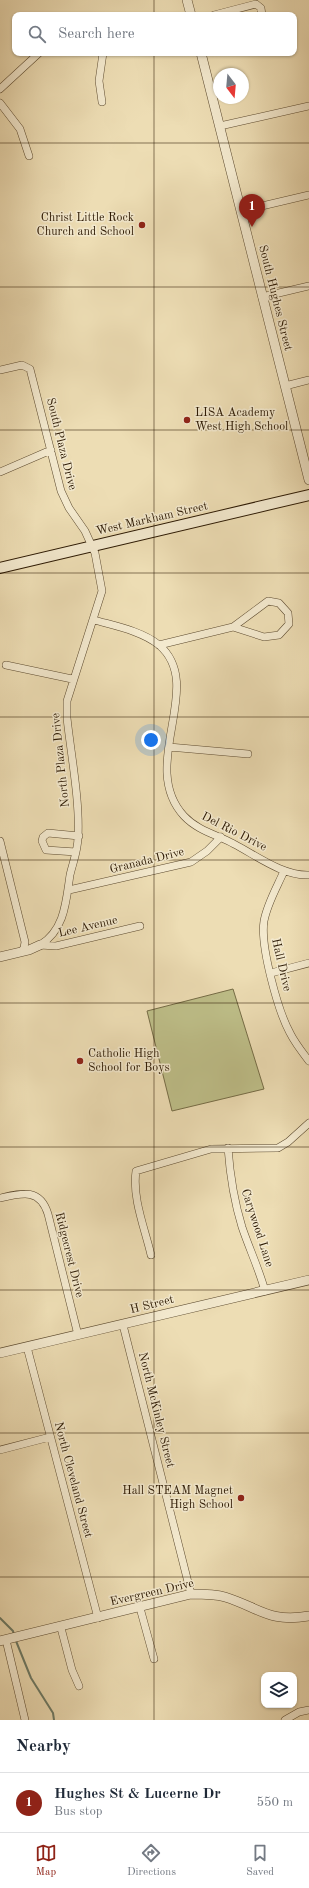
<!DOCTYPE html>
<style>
body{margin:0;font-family:"Old Standard TT",serif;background:#f6f6f7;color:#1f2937}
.controls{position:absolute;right:12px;bottom:12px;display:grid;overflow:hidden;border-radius:8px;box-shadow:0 1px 3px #0004}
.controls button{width:36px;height:36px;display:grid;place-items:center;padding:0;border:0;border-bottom:1px solid #e0e1e3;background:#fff;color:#1f2937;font:20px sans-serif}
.compass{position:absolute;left:213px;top:68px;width:36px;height:36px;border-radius:50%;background:#fff;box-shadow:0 1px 3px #0004;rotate:164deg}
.you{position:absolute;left:151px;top:740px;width:14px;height:14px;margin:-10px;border:3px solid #fff;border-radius:50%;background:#1a73e8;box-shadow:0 0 0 6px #1a73e833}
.badge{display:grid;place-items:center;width:26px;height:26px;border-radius:50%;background:#8f2418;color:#fff;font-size:13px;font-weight:700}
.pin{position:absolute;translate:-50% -33px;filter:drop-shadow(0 1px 2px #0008)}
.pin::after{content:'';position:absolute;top:21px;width:14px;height:12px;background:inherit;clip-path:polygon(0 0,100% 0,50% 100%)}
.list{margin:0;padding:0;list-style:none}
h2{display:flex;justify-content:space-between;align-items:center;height:52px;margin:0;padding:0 16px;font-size:17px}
h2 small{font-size:13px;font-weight:400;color:#747a83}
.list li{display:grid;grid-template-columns:26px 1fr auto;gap:12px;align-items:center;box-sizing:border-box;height:60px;padding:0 16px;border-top:1px solid #e0e1e3}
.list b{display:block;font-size:15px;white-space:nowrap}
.list p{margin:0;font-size:13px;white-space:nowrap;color:#747a83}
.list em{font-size:13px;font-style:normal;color:#747a83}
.icon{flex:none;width:22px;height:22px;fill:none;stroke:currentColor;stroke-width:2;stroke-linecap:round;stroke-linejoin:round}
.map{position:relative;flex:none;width:309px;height:1720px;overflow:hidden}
.search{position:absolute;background:#fff;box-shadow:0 1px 3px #0004;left:12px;right:12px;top:12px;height:44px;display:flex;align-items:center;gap:10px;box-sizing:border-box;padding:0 14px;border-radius:8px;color:#747a83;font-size:15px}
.sheet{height:112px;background:#fff}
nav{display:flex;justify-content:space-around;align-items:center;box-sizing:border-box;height:56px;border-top:1px solid #e0e1e3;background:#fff;font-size:11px;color:#747a83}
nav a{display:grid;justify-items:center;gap:2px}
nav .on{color:#8f2418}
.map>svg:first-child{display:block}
</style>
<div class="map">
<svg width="309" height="1720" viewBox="0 0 309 1720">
<rect width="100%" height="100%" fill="#edddb4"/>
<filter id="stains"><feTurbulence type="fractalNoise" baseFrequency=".005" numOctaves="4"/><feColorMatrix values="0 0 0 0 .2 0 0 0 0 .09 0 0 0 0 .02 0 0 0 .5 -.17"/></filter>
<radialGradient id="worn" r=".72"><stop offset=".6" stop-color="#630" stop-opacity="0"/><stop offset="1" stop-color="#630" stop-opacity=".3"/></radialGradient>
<!-- green -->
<path fill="#bebf89" stroke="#756c46" d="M233,989l31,100 -92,22 -25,-100z"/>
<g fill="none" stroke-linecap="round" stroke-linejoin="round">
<!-- stream -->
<path stroke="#6d7b67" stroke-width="2" d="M0,1618l13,13 1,4
M16,1641l15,37 22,35 1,7"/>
<defs>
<path id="minor" d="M214,15l42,-11 5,4 1,7
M0,89l39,-36
M102,102l-3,-21 4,-28
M0,103l20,26 9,27
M220,126l89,-20
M241,211l68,-16
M262,297l47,-11
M0,370l22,-5 8,4 31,122 8,17 16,23 10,22 7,38 -35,110v17c4,37 13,83 11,119 0,13 -5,25 -8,38 -4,26 -5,55 -30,70
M285,386l24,-6
M0,472l51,-22
M268,601l11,2 9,10 1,11 -10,11 -15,2 -31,-10z
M94,620c21,6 48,11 65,25 48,41 -22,120 25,171 14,15 34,19 50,28 23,12 49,32 75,31
M159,645l74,-18
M6,665l66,14
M169,747l79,7
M0,841l25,101 -1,6 -3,4
M76,852l-30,-2 -4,-9 1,-4 5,-4 31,3
M284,871c-7,16 -17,33 -20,50 -4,25 14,90 26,112 5,10 12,19 19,28
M69,890l122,-28 16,-11 14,-14
M40,945l16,1 84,-20
M271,973l38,-10
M228,1148c2,27 6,53 14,79 7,21 17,42 23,64
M0,1198c22,-5 40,-10 48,16l30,121
M151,1255c-6,-26 -19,-57 -15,-84l75,-22 67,-1 10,-6 21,-19
M123,1325l68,269
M27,1347l71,271
M0,1450l50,-13
M140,1608l14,51
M61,1628l11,42 7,16
M6,1640l19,80
M285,1720l14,-8 10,-2"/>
<path id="tertiary" d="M187,0l4,15
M201,53l108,427
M0,957l29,-7 11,-5
M0,1353l309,-73
M0,1641l191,-47c12,0 24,0 34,3 35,11 44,26 84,19"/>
<path id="secondary" d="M0,568l309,-73"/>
</defs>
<!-- minor casing -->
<use href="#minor" stroke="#5c4a2f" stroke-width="8"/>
<!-- tertiary casing -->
<use href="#tertiary" stroke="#5c4a2f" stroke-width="10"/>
<!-- secondary casing -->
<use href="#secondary" stroke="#2c1903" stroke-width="12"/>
<!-- minor -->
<use href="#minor" stroke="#f3e9ce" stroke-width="7"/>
<!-- tertiary -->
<use href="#tertiary" stroke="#f3e9ce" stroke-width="9"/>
<!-- secondary -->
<use href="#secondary" stroke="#f3e9ce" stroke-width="10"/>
</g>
<!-- grid -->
<path fill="none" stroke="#2c1903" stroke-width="1" stroke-opacity="0.55" d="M154,0v15M154,53v1667M0,143h309M0,287h309M0,430h309M0,573h309M0,717h309M0,860h309M0,1003h309M0,1147h309M0,1290h309M0,1433h309M0,1577h309"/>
<!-- markers -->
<g fill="#8f2418" stroke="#f3e9ce" stroke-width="1.5">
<circle cx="142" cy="225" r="4"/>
<circle cx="187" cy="420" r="4"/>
<circle cx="80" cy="1061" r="4"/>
<circle cx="241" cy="1498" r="4"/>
</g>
<g text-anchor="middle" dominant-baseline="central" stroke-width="3" stroke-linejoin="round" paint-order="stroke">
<!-- poi labels -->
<g font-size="12" fill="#2c1903" stroke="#f3e9ce" text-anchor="end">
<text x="134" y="218">Christ Little Rock<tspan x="134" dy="14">Church and School</tspan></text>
<text x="195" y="413" text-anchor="start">LISA Academy<tspan x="195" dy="14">West High School</tspan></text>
<text x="88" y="1054" text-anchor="start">Catholic High<tspan x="88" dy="14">School for Boys</tspan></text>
<text x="233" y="1491">Hall STEAM Magnet<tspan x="233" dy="14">High School</tspan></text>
</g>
<!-- street labels -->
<g font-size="12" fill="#2c1903" stroke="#f3e9ce">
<text transform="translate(275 298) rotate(76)">South Hughes Street</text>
<text transform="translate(61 444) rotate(76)">South Plaza Drive</text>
<text transform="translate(152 519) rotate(-13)">West Markham Street</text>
<text transform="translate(61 760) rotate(-96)">North Plaza Drive</text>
<text transform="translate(234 832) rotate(27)">Del Rio Drive</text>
<text transform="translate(147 861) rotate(-14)">Granada Drive</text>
<text transform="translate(88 927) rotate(-13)">Lee Avenue</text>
<text transform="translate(281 965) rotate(77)">Hall Drive</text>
<text transform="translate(257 1228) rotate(72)">Carywood Lane</text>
<text transform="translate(69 1255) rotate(76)">Ridgecrest Drive</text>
<text transform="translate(152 1305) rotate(-14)">H Street</text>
<text transform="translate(156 1410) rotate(76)">North McKinley Street</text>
<text transform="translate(73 1480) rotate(75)">North Cleveland Street</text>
<text transform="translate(152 1593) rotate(-13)">Evergreen Drive</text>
</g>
</g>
<rect width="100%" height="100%" filter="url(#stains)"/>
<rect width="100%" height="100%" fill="url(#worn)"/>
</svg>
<div class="controls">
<button><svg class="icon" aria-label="layers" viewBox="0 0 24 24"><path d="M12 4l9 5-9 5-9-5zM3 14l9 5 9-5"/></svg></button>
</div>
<svg class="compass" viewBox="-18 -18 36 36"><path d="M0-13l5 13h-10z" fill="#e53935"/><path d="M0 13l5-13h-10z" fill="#747a83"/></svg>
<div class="you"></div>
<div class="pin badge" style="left:252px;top:227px">1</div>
<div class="search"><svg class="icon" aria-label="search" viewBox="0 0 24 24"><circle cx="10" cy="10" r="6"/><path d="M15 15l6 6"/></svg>Search here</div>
</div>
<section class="sheet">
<h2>Nearby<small></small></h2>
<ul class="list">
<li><span class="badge">1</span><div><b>Hughes St &amp; Lucerne Dr</b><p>Bus stop</p></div><em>550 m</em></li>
</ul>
</section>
<nav>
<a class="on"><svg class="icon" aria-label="map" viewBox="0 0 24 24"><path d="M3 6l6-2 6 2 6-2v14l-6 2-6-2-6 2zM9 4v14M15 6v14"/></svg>Map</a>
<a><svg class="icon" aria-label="directions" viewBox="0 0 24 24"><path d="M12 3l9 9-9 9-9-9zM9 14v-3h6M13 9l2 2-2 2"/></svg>Directions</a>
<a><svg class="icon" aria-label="saved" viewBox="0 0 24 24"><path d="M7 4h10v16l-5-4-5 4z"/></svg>Saved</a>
</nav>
